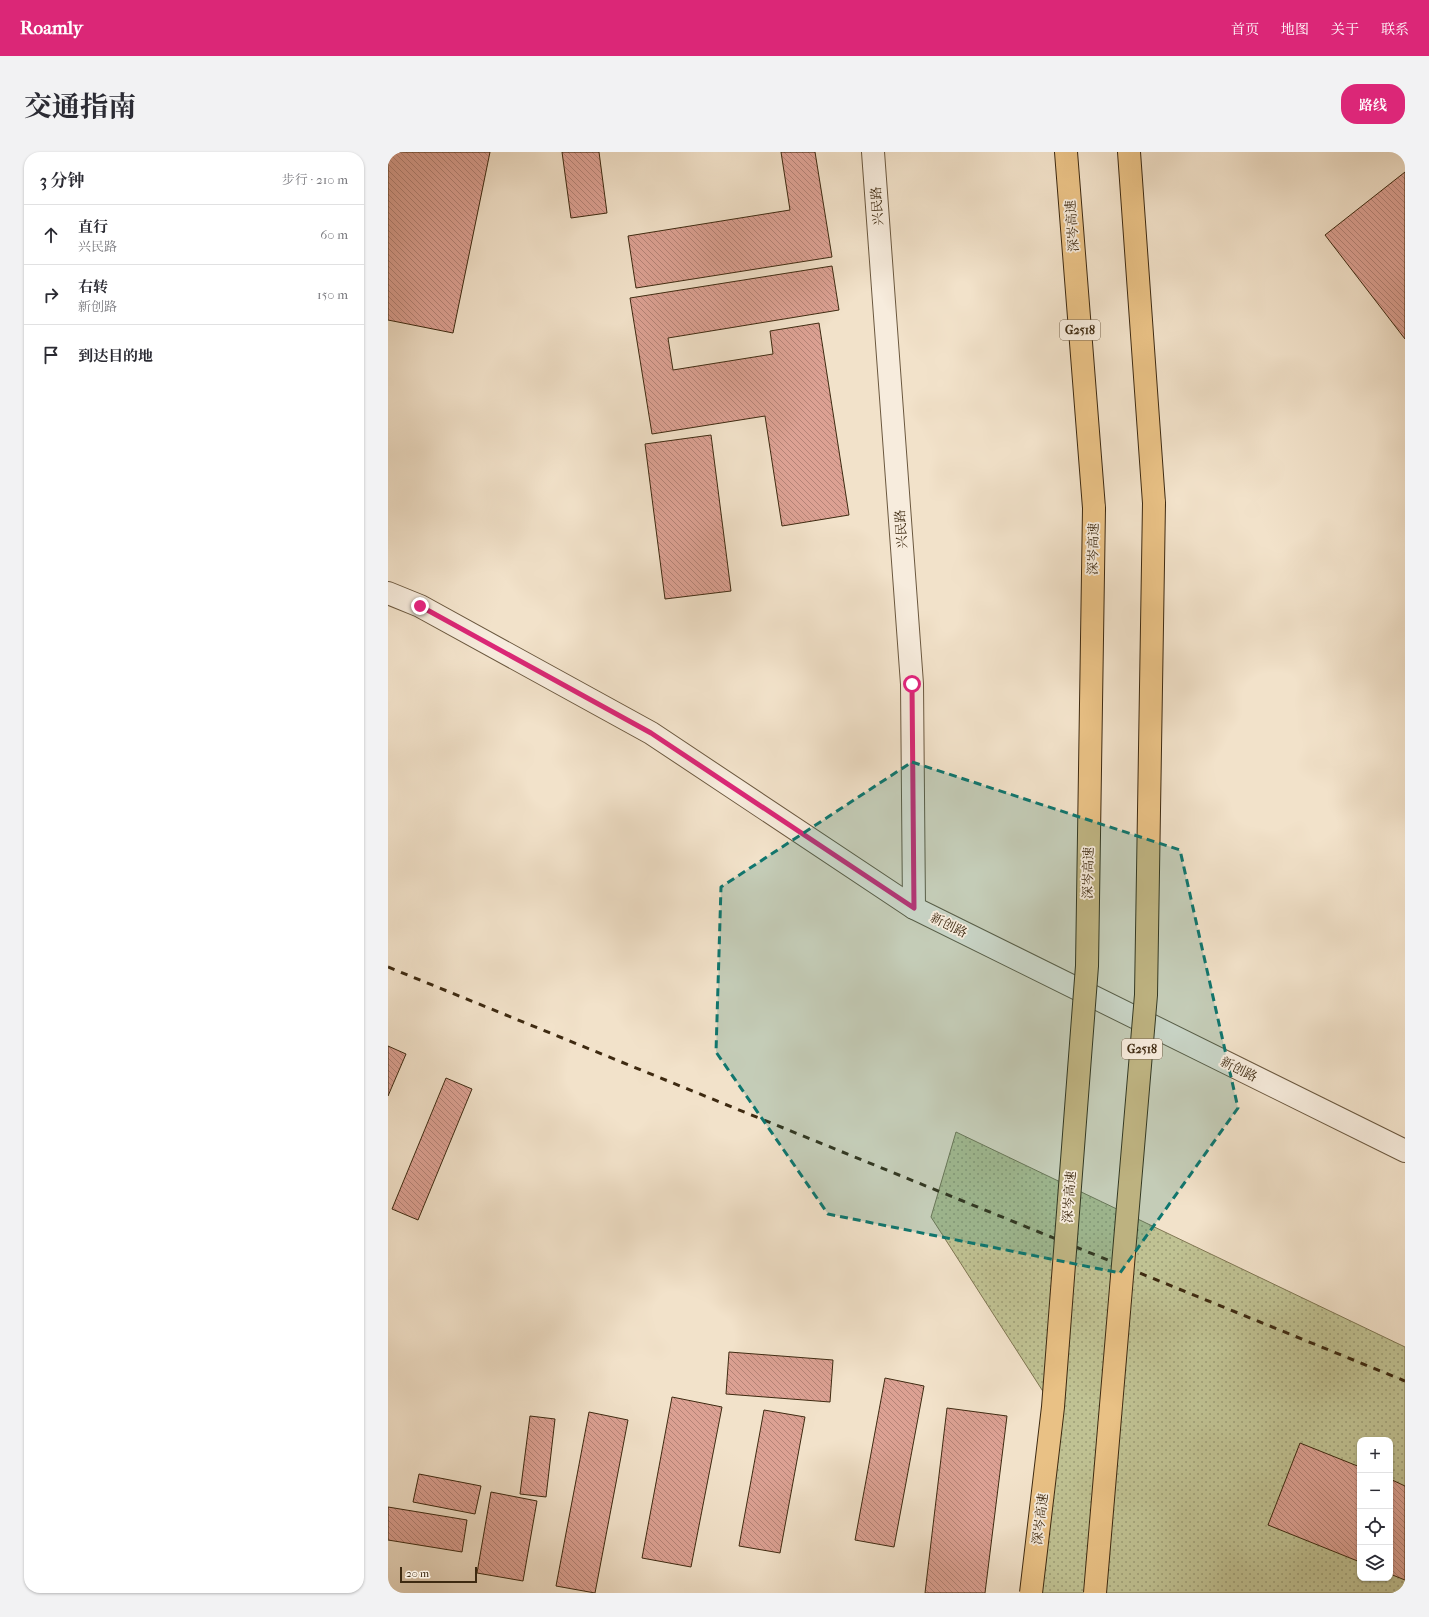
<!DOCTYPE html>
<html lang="zh">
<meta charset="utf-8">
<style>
body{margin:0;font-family:"IM FELL French Canon","Noto Serif SC",serif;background:#f2f2f3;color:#2b2b33}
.controls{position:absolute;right:12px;bottom:12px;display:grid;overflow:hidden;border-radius:8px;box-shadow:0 1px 3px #0004}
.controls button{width:36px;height:36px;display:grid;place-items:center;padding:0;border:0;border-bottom:1px solid #e1e1e2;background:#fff;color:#2b2b33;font:20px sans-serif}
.scale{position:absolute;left:12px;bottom:10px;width:77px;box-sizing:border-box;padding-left:4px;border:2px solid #3e2a11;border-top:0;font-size:11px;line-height:14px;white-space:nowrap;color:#3e2a11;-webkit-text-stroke:3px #f7ecdd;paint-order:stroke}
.stop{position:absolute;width:12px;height:12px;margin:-9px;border:3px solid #db2777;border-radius:50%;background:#fff}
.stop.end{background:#db2777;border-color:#fff;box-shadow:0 1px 4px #0008}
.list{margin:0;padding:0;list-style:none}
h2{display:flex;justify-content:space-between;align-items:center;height:52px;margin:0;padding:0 16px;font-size:17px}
h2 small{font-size:13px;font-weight:400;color:#7c7c81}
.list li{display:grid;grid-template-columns:26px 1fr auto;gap:12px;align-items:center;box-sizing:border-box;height:60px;padding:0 16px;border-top:1px solid #e1e1e2}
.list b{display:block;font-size:15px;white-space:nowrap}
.list p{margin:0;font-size:13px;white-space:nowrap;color:#7c7c81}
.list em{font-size:13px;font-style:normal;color:#7c7c81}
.icon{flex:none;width:22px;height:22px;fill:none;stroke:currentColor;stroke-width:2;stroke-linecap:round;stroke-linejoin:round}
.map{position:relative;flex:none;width:1017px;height:1441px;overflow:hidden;border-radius:16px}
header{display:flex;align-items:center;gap:24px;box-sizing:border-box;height:56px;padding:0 20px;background:#db2777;color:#fff}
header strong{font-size:19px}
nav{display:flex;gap:22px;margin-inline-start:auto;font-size:14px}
.intro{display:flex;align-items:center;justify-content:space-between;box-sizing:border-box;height:96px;padding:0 24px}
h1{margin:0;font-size:28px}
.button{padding:10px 18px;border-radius:16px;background:#db2777;color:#fff;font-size:14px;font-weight:700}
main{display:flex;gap:24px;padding:0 24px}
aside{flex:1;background:#fff;border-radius:16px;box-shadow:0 1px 3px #0004}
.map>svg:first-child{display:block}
</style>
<header>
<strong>Roamly</strong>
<nav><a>首页</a><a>地图</a><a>关于</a><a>联系</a></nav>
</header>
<div class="intro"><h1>交通指南</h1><a class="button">路线</a></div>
<main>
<aside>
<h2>3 分钟<small>步行 · 210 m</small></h2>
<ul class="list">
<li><svg class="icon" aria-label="ahead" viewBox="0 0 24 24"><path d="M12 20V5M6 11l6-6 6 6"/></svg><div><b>直行</b><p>兴民路</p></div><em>60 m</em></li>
<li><svg class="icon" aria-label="right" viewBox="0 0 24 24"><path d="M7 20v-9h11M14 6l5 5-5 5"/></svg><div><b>右转</b><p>新创路</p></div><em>150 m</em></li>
<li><svg class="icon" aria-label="arrive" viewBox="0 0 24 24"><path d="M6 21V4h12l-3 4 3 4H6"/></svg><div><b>到达目的地</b></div></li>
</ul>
</aside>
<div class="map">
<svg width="1017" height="1441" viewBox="0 0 1017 1441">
<defs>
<pattern id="grass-dots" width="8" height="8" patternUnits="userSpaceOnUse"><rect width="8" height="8" fill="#c0c293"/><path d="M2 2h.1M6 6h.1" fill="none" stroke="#9d9e77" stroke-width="1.8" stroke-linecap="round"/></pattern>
<pattern id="building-back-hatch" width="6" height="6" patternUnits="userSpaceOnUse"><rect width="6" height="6" fill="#dca193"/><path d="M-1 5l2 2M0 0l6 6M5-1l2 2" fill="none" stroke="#b48377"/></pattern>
</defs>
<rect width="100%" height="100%" fill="#f2e2ca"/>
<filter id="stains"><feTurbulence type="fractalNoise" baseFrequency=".005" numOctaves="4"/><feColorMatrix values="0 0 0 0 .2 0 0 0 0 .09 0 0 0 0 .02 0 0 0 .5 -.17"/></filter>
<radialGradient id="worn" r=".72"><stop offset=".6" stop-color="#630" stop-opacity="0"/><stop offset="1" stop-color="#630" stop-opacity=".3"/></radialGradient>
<!-- grass -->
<path fill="url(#grass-dots)" stroke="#7f7652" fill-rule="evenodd" d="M568,980l449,215v246h-374l22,-186 -122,-190zM972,1288h30v138h-30z"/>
<!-- building -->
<path fill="url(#building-back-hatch)" stroke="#3e2a11" d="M0,0h102l-37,181 -65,-13z
M174,0h37l8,61 -36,5z
M393,0h34l17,105 -196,31 -8,-52 162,-26z
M1017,20v167l-80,-104z
M444,114l7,44 -171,28 5,32 100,-16 -3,-23 49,-8 30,192 -67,11 -17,-110 -113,18 -22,-136z
M323,283l20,156 -66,8 -20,-155z
M0,894l18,8 -18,42z
M58,926l26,11 -54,131 -26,-11z
M341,1200l104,8 -3,42 -104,-8z
M497,1226l39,8 -30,161 -39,-7z
M284,1245l50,10 -31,160 -49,-9z
M559,1256l60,8 -22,177h-60z
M376,1258l41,7 -25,136 -41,-7z
M201,1260l39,8 -33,173 -39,-7z
M142,1264l25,3 -9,78 -26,-3z
M912,1291l60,24v95l-92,-37z
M31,1322l62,12 -6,28 -62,-12z
M1002,1327l15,7v94l-15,-6z
M103,1340l46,9 -14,80 -46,-8z
M0,1355l79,13 -5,32 -74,-12z"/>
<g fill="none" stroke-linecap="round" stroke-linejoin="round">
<defs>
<path id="minor" d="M485,0l39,532 2,224"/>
<path id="tertiary" d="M0,441l32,13 231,127 263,175 491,243"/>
<path id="motorway" d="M678,0l28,356
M741,0l25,351"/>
</defs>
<!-- minor casing -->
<use href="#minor" stroke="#6b583f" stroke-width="24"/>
<!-- tertiary casing -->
<use href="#tertiary" stroke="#6b583f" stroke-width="24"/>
<!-- motorway casing -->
<use href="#motorway" stroke="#3e2a11" stroke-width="24"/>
<!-- minor -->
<use href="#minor" stroke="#f7ecdd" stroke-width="22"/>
<!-- tertiary -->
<use href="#tertiary" stroke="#f7ecdd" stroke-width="22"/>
<!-- motorway -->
<use href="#motorway" stroke="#e9c185" stroke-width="22"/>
<!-- rail -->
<path stroke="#3e2a11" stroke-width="3" stroke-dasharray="7 7" stroke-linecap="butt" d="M0,815l1017,414"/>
<defs>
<path id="motorway-bridge" d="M643,1441l22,-186 34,-441 7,-458
M707,1441l51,-598 8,-492"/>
</defs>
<!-- motorway-bridge casing -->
<use href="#motorway-bridge" stroke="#3e2a11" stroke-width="24" stroke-linecap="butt"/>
<!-- motorway-bridge -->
<use href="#motorway-bridge" stroke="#e9c185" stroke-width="22"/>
</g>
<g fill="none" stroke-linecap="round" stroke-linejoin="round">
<!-- route -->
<path stroke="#db2777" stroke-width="5" d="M32,454l231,127 263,175 -2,-224"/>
</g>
<!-- marked area -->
<path fill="#0f766e" fill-opacity="0.2" stroke="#0f766e" stroke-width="3" stroke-dasharray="8 5" stroke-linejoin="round" d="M524,610l268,88 58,258 -118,165 -292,-59 -112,-162 5,-165z"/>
<g text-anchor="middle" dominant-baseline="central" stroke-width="3.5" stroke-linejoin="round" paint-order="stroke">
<!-- shield labels -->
<g fill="#f7ecdd" stroke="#76644e" stroke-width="1">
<rect x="672" y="168" width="40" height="20" rx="3"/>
<rect x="734" y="887" width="40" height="20" rx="3"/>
</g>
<g font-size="12" font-weight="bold" fill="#3e2a11">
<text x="692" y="178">G2518</text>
<text x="754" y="897">G2518</text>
</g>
<!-- street labels -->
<g font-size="13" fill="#3e2a11" stroke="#f7ecdd">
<text transform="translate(489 54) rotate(-94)">兴民路</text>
<text transform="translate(684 74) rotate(-94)">深岑高速</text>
<text transform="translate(513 377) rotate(-94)">兴民路</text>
<text transform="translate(705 397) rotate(-89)">深岑高速</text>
<text transform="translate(700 721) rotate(-89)">深岑高速</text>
<text transform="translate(561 773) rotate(26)">新创路</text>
<text transform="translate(851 917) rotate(26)">新创路</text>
<text transform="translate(681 1045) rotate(-86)">深岑高速</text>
<text transform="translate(652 1367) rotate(-83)">深岑高速</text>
</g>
</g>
<rect width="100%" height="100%" filter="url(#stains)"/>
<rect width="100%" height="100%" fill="url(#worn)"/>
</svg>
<div class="controls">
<button>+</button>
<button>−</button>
<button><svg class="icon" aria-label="locate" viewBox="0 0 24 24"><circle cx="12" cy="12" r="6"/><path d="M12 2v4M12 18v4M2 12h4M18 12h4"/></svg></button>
<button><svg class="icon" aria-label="layers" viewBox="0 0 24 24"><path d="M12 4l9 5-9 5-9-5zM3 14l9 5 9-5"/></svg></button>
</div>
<div class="scale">20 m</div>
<div class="stop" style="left:524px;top:532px"></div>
<div class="stop end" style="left:32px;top:454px"></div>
</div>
</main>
